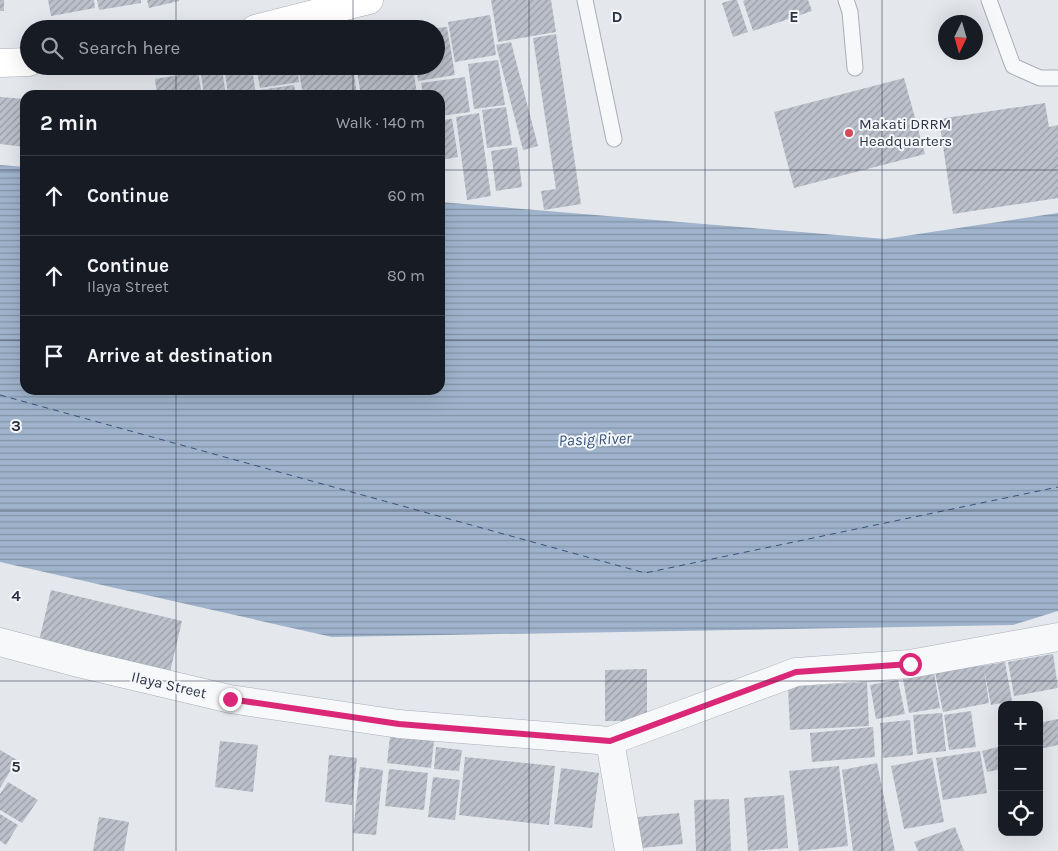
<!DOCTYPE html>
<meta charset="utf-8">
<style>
body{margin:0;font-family:Karla,sans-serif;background:#242831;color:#f1f3f6}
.controls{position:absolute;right:15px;bottom:15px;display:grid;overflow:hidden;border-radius:10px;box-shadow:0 5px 20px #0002}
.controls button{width:45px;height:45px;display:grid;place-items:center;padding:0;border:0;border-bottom:1px solid #363941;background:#171b24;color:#f1f3f6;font:25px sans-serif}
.compass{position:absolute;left:938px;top:15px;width:45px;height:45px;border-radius:50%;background:#171b24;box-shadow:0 5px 20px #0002;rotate:185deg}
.stop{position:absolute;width:15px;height:15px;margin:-11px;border:4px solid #db2777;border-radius:50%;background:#fff}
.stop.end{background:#db2777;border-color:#fff;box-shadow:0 1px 5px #0008}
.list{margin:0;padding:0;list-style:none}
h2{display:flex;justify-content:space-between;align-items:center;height:65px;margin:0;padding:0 20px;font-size:21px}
h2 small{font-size:16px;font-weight:400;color:#9ea1a6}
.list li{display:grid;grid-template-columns:32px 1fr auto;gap:15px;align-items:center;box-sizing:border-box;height:80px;padding:0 20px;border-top:1px solid #363941}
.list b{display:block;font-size:19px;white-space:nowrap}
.list p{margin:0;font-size:16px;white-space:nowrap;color:#9ea1a6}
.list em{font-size:16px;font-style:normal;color:#9ea1a6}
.icon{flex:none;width:28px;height:28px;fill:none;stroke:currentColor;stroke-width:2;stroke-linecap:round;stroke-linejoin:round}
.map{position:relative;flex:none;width:1058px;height:851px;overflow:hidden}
.search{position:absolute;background:#171b24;box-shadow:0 5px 20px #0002;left:20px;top:20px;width:425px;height:55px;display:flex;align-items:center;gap:12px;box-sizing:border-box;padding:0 18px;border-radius:28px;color:#9ea1a6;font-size:19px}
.panel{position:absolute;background:#171b24;box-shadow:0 5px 20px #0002;left:20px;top:90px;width:425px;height:305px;border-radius:15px}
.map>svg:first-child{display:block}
</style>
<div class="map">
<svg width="1058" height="851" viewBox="0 0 1058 851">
<defs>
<pattern id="water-rules" width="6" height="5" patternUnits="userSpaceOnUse" patternTransform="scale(1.25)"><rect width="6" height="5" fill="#9fb4cc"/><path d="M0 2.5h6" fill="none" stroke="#8293a7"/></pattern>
<pattern id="building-hatch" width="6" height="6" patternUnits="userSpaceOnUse" patternTransform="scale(1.25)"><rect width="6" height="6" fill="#bbc0ca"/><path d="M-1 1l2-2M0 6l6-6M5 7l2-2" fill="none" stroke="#989da6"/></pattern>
</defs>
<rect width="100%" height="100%" fill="#e4e7ec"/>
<!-- water -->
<path fill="url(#water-rules)" d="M0,165l25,2v223h415v-188l445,37 173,-26v398l-45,14 -681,12 -332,-75z"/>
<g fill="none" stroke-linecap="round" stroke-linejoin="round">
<!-- ferry -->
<path stroke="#34527a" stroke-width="1" stroke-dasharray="6 5" stroke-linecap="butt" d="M0,395l645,178 413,-86"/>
</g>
<!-- building -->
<path fill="url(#building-hatch)" d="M0,0h4v11h-4z
M48,0h46l1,8 -44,8z
M97,0h44v3l-42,7z
M147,0h32v1l-30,7z
M491,0h60l5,32 -58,10z
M732,0h5l11,32 -15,5 -11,-34z
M745,0h63l4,11 -59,20 -10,-30z
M490,15l6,40 -41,7 -7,-40z
M447,27l8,48 -37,6 -2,-15h20v-38z
M556,34l25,170 -37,6 -3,-19 15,-2 -23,-151z
M511,42l27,104 -15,4 -27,-105z
M498,60l7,45 -31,4 -6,-45z
M256,66h41l2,16 -39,6z
M298,66h55l4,29h-54z
M356,66h57l4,29h-56z
M252,68l4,27h-28l-3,-23z
M222,70l4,25h-22l-3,-21z
M198,72l4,23h-45l-2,-16z
M465,77l5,35 -30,4v-21h-17l-2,-12z
M904,78l21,76 -131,34 -20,-76z
M294,85l2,10h-35l-1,-5z
M0,97l25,2v48l-25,-3z
M1045,103l4,24 9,-2v73l-105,16 -14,-95z
M506,107l6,38 -25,3 -5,-38z
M479,113l12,83 -24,4 -11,-83z
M452,119l6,38 -18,3v-40z
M517,147l5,40 -26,4 -5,-40z
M51,590l131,31 -12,51 -131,-31z
M1053,654l5,34 -44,8 -6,-34z
M982,662v4l23,-4 7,39 -21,4 -7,-36 5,34 -46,9 -8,-40z
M647,669v52h-42v-51z
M934,673l6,35 -31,5 -6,-34z
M898,680l7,34 -29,5 -6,-34z
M867,682l2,44 -79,4 -2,-43z
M971,711l5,36 -27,3 -5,-35z
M942,713l4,38 -29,3 -4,-39z
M1058,719v26l-19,4v-26z
M910,720l3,35 -30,3 -3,-35z
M873,727l2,30 -63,5 -2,-29z
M390,736l44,5 -3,27 -44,-5z
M220,741l38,4 -5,47 -38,-5z
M1002,746v23l-15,3 -5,-21z
M436,747l26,3 -3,21 -25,-2z
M0,750l17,10 -17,28z
M980,751l7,42 -44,7 -7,-42z
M329,755l28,3 -5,47 -27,-3z
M465,757l90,9 -6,59 -90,-10z
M932,758l12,64 -40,7 -13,-63z
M877,763l18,88h-42l-11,-81z
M839,766l9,80 -49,5 -10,-80z
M360,767l23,3 -7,65 -23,-2z
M561,768l38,5 -7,55 -38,-4z
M389,769l39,4 -4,37 -39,-4z
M433,777l27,3 -5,40 -27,-3z
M8,782l30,18 -16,23 -22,-13v-16z
M784,795l4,53 -40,3 -4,-53z
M729,799l2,52h-35l-2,-51z
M679,813l4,31 -42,4 -4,-31z
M0,814l18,11 -12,20 -6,-4z
M99,817l30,5 -5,29h-31z
M955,827l9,24h-46l-4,-9z"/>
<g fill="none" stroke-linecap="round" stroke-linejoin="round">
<defs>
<path id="lane" d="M585,0l29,139
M846,0l4,12 5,56
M989,0l24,66 27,12h18"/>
<path id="street" d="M0,642l82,22 148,35 169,25 211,17 186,-69 114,-8 148,-27
M610,741l19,110"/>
<path id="secondary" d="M255,29l114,-29
M0,63l29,-1"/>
</defs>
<!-- lane casing -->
<use href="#lane" stroke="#a9aeb7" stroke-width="17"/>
<!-- street casing -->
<use href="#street" stroke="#a9aeb7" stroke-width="29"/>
<!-- secondary casing -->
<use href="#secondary" stroke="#a9aeb7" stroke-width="29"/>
<!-- lane -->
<use href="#lane" stroke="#f7f8fa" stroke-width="15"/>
<!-- street -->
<use href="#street" stroke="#f7f8fa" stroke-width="28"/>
<!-- secondary -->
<use href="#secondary" stroke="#fff" stroke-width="28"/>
</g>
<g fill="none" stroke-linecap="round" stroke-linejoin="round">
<!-- route -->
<path stroke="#db2777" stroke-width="6" d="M230,699l169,25 211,17 186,-69 114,-8"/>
</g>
<!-- grid -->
<path fill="none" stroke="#2b3445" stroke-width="1" stroke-opacity="0.55" d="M176,0v29M353,0v29M529,0v851M705,0v851M882,0v851M176,66v29M353,66v29M0,170h25M440,170h618M0,340h25M440,340h618M176,390v461M353,390v461M0,511h1058M0,681h1058"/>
<!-- markers -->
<circle fill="#d1495b" stroke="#f4f6f9" stroke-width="2" cx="849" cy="133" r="5"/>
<g text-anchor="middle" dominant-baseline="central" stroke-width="4" stroke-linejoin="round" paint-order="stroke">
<!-- poi labels -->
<g font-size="15" fill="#2b3445" stroke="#f4f6f9" text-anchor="start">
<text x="859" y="124">Makati DRRM<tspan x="859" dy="17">Headquarters</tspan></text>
</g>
<!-- street labels -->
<g font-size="15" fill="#2b3445" stroke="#f4f6f9">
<text transform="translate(169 685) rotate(13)">Ilaya Street</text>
</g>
<!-- water labels -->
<g font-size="16" font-style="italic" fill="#34527a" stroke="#f4f6f9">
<text transform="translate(595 439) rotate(-2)">Pasig River</text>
</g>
</g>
<g font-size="16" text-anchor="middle" font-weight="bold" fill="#2b3445" stroke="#f4f6f9" stroke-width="4" stroke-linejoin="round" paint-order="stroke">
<text x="617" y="22">D</text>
<text x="794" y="22">E</text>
<text x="16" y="431">3</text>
<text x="16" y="601">4</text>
<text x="16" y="772">5</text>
</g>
</svg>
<div class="controls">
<button>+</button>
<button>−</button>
<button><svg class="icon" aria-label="locate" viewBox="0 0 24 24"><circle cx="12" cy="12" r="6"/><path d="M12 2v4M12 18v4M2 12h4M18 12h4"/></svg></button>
</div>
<svg class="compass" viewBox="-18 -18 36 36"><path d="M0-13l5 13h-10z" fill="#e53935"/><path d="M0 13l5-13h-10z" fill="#9ea1a6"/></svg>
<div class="stop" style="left:910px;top:664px"></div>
<div class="stop end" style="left:230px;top:699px"></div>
<div class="search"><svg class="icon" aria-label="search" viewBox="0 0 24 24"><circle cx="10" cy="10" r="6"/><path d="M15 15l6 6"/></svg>Search here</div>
<section class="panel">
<h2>2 min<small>Walk · 140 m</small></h2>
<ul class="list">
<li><svg class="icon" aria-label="ahead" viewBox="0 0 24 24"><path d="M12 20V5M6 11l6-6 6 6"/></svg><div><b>Continue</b></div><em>60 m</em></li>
<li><svg class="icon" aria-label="ahead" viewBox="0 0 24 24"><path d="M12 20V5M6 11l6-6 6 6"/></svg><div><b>Continue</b><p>Ilaya Street</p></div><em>80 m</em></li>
<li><svg class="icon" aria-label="arrive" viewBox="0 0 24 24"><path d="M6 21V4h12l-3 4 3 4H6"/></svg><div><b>Arrive at destination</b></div></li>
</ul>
</section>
</div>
